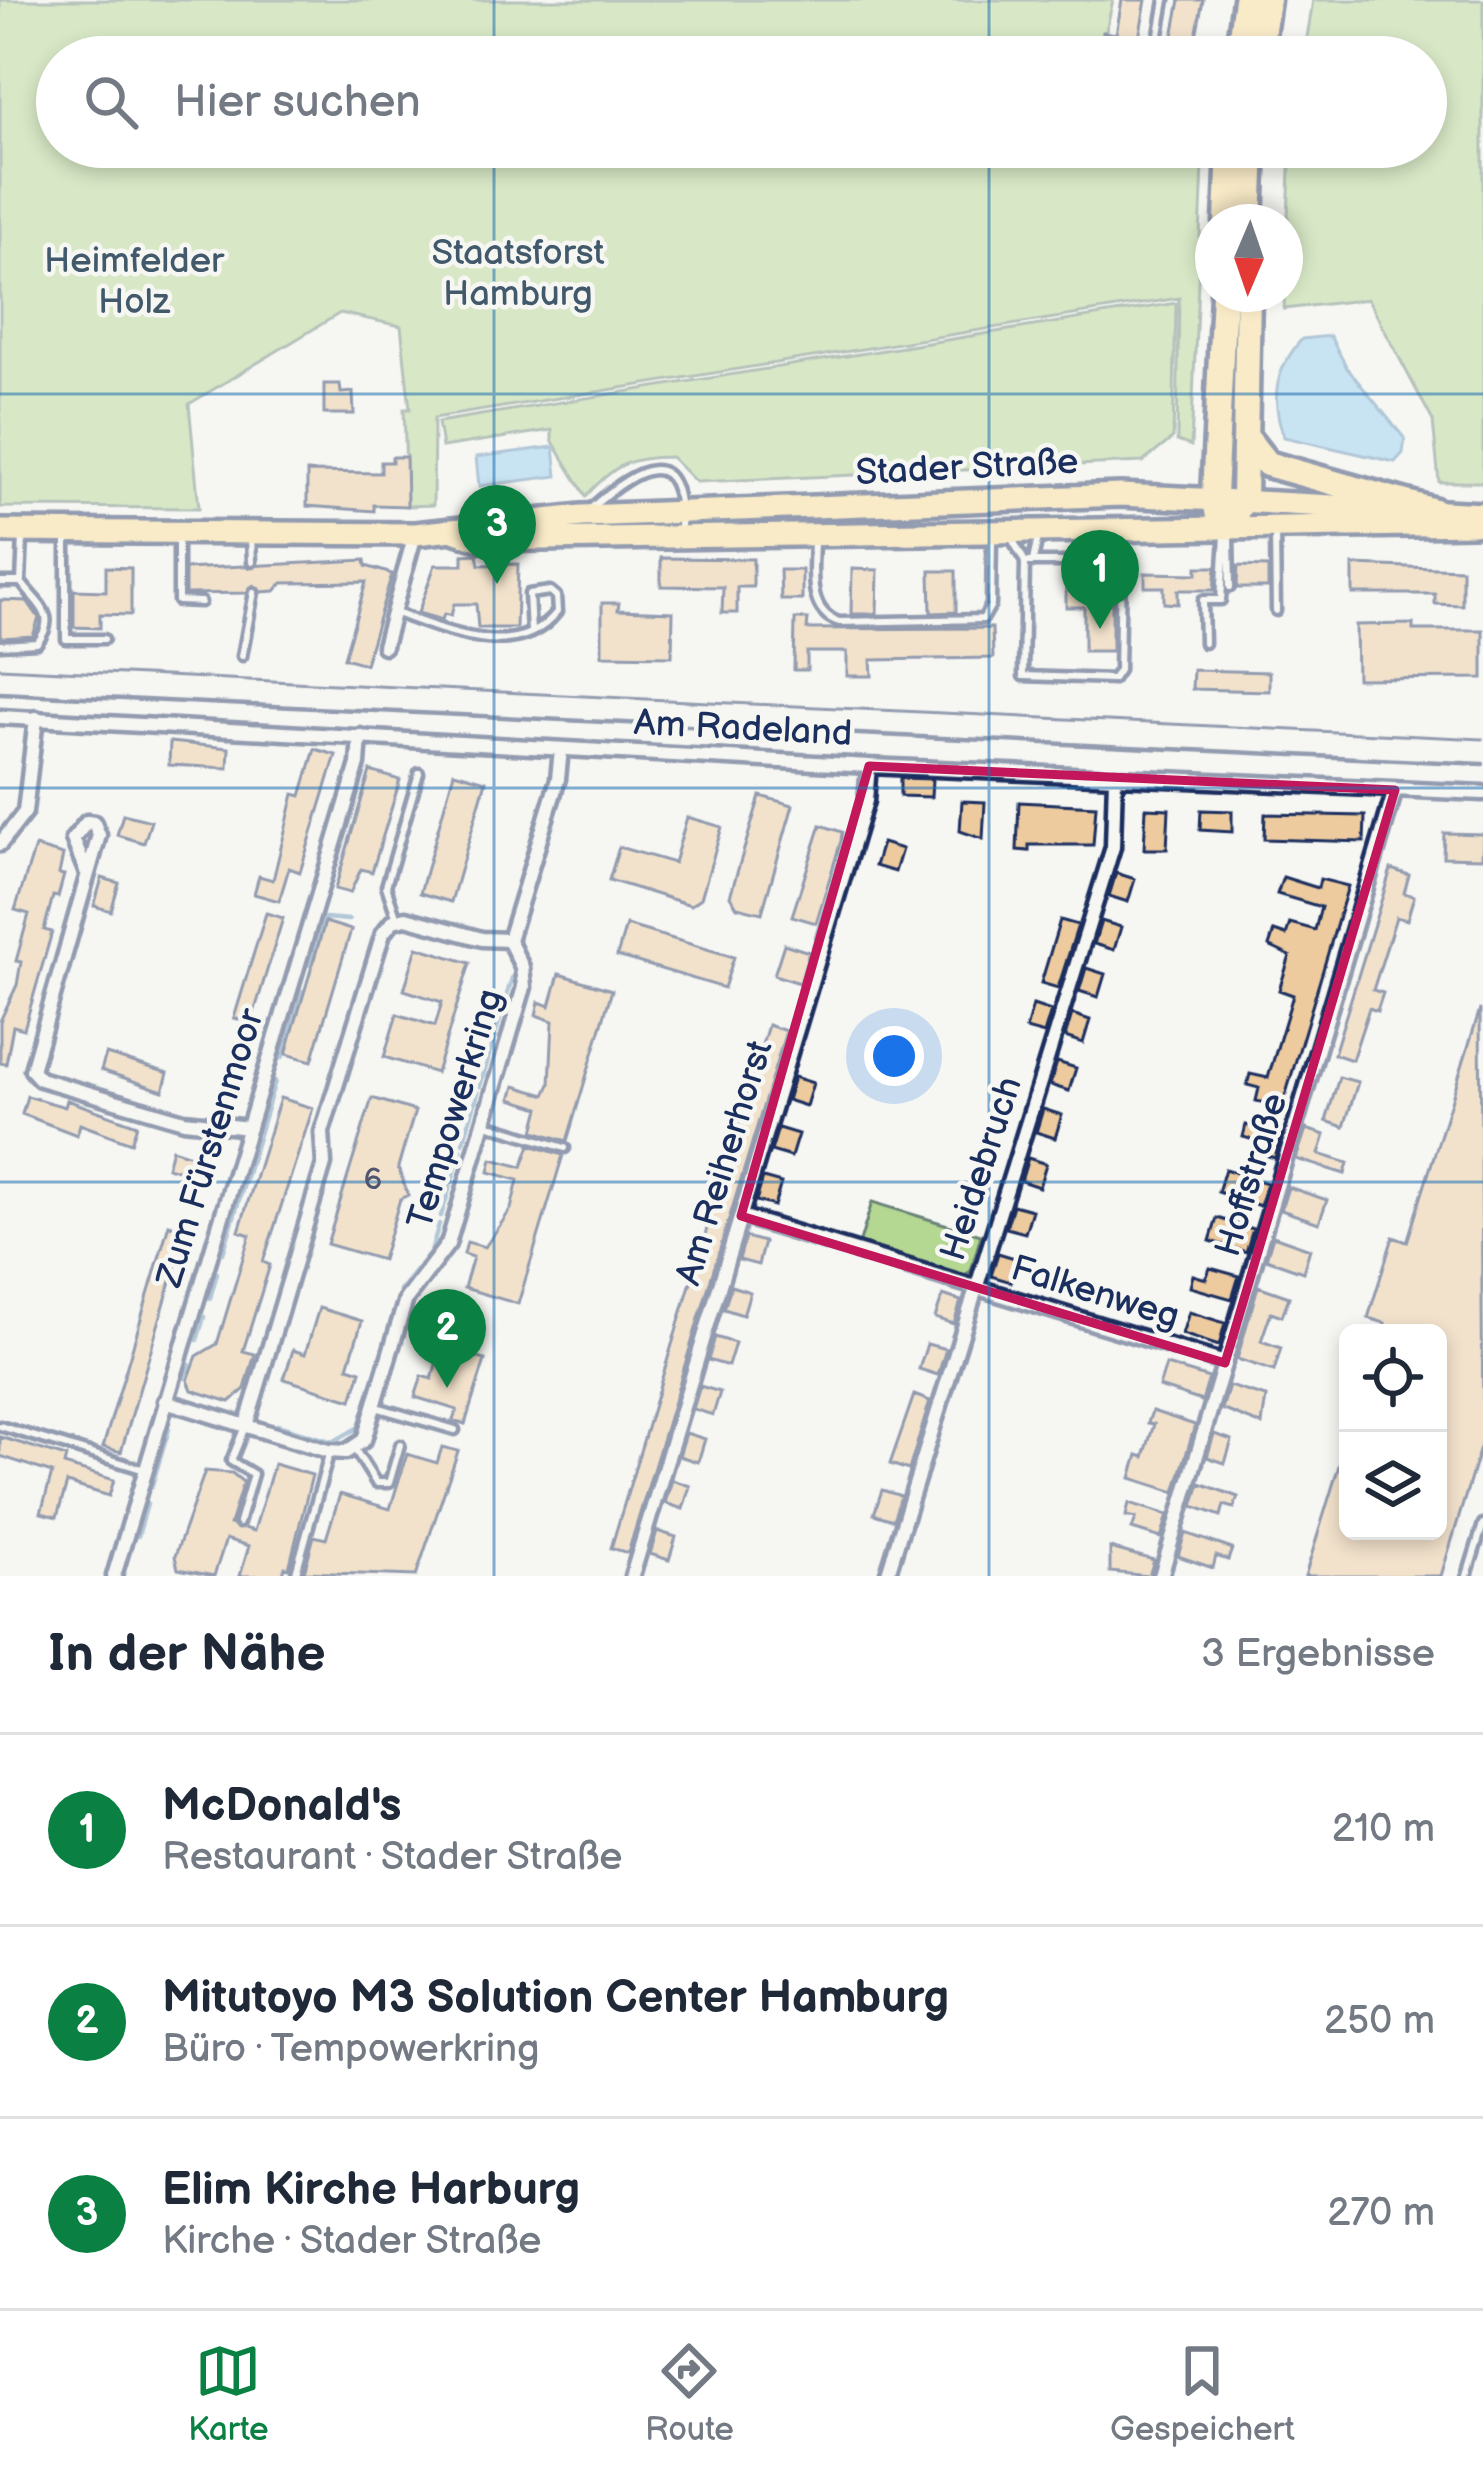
<!DOCTYPE html>
<html lang="de">
<meta charset="utf-8">
<style>
body{margin:0;font-family:"Balsamiq Sans",sans-serif;background:#f6f6f7;color:#1f2937}
.controls{position:absolute;right:36px;bottom:36px;display:grid;overflow:hidden;border-radius:18px;box-shadow:0 6px 18px #0003}
.controls button{width:108px;height:108px;display:grid;place-items:center;padding:0;border:0;border-bottom:3px solid #e0e1e3;background:#fff;color:#1f2937;font:60px sans-serif}
.compass{position:absolute;left:1195px;top:204px;width:108px;height:108px;border-radius:50%;background:#fff;box-shadow:0 6px 18px #0003;rotate:182deg}
.you{position:absolute;left:894px;top:1056px;width:42px;height:42px;margin:-30px;border:9px solid #fff;border-radius:50%;background:#1a73e8;box-shadow:0 0 0 18px #1a73e833}
.badge{display:grid;place-items:center;width:78px;height:78px;border-radius:50%;background:#0b8043;color:#fff;font-size:39px;font-weight:700}
.pin{position:absolute;translate:-50% -99px;filter:drop-shadow(0 3px 6px #0008)}
.pin::after{content:'';position:absolute;top:63px;width:42px;height:36px;background:inherit;clip-path:polygon(0 0,100% 0,50% 100%)}
.list{margin:0;padding:0;list-style:none}
h2{display:flex;justify-content:space-between;align-items:center;height:156px;margin:0;padding:0 48px;font-size:51px}
h2 small{font-size:39px;font-weight:400;color:#747a83}
.list li{display:grid;grid-template-columns:78px 1fr auto;gap:36px;align-items:center;box-sizing:border-box;height:192px;padding:0 48px;border-top:3px solid #e0e1e3}
.list b{display:block;font-size:45px;white-space:nowrap}
.list p{margin:0;font-size:39px;white-space:nowrap;color:#747a83}
.list em{font-size:39px;font-style:normal;color:#747a83}
.icon{flex:none;width:66px;height:66px;fill:none;stroke:currentColor;stroke-width:2;stroke-linecap:round;stroke-linejoin:round}
.map{position:relative;flex:none;width:1483px;height:1576px;overflow:hidden}
.search{position:absolute;background:#fff;box-shadow:0 6px 18px #0003;left:36px;right:36px;top:36px;height:132px;display:flex;align-items:center;gap:30px;box-sizing:border-box;padding:0 42px;border-radius:66px;color:#747a83;font-size:45px}
.sheet{height:732px;background:#fff}
nav{display:flex;justify-content:space-around;align-items:center;box-sizing:border-box;height:168px;border-top:3px solid #e0e1e3;background:#fff;font-size:33px;color:#747a83}
nav a{display:grid;justify-items:center;gap:6px}
nav .on{color:#0b8043}
.map>svg:first-child{display:block}
</style>
<div class="map">
<svg width="1483" height="1576" viewBox="0 0 1483 1576">
<rect width="100%" height="100%" fill="#f6f6f2"/>
<filter id="ink" filterUnits="userSpaceOnUse"><feTurbulence type="fractalNoise" baseFrequency=".00833" numOctaves="2"/><feDisplacementMap in="SourceGraphic" scale="24" xChannelSelector="R" yChannelSelector="G"/><feConvolveMatrix kernelMatrix="1 2 1 2 8 2 1 2 1" color-interpolation-filters="sRGB"/></filter>
<g filter="url(#ink)">
<!-- green -->
<path fill="#b4d791" stroke="#688378" stroke-width="3" d="M0,0h1113l-13,57h-1043v90h1023l123,19 -12,280 -14,-5 2,-143 -745,120 -1,87 -26,1 -3,-97h6l-9,-83 -61,-13 -151,91 10,104 -199,-1z
M1313,0h170v482h-44l-6,-61 -65,-122 -84,10 7,-162h135v-90h-122z
M1176,303l-3,135 -30,24 -447,20 -25,-25c-42,0 -57,8 -85,39l-34,-56v-10l-110,17 -4,-25z
M872,1202l109,33 -10,36 -10,6 -102,-32z"/>
<!-- water -->
<path fill="#90cdf1" stroke="#618eb6" stroke-width="3" d="M1330,336l17,32 58,71 -2,14 -8,9 -111,-25c-14,-39 -9,-67 18,-98z
M554,447l3,29 -78,10 -3,-29z"/>
<g fill="none" stroke-linecap="round" stroke-linejoin="round">
<!-- stream -->
<path stroke="#618eb6" stroke-width="4.5" d="M310,965l15,-47 24,2
M282,1058l21,-67
M480,1086l32,-108
M463,1143l15,-50
M441,1216l20,-66
M223,1253l52,-172
M400,1290l31,-38 8,-28
M210,1298l7,-25
M387,1337l9,-33
M197,1340l7,-23
M185,1378l5,-14
M277,1425l56,17 26,-15 22,-71
M151,1488l18,-59
M138,1536l9,-32"/>
</g>
<!-- building -->
<path fill="#edcb9e" stroke="#1b2f5e" stroke-width="3" d="M1122,0h24l-10,54 -36,-7 3,-15 13,2z
M1180,0h23l-11,57h-23z
M324,384h16l1,9 12,-1 1,22h-30z
M392,457h14l1,49 -33,-1v6l-67,-5v-34l74,1v-11h11z
M477,554l2,11 39,-1 -2,64h-38l-2,-24h-22l-3,12 -7,-2 -2,6 -24,-7 17,-48h28v-10z
M661,558l92,1v28h-16v26h-15l1,-26 -62,-1z
M365,560l1,6 26,8 -27,90 -21,-6 22,-76 -84,1 -7,8 -14,1 -7,-7 -8,8 -61,1v-25z
M1353,565l109,4v36l-27,-1v-10h-82z
M106,567l25,1v47l-31,-1v14l-26,-1v-37l32,1z
M1197,567h19l-2,23h-36v14l-14,-1v-16h-19v-14l52,1z
M1268,567v21h-31l1,-22z
M852,569l26,1 -1,44h-26z
M780,570h22v30h-21z
M930,571h26v41l-25,1z
M1066,580l46,4v67h-28v-44h-18z
M0,600l27,1 12,17 -6,18 -33,2z
M602,603h17l-1,7 55,2 -1,44 -70,-1z
M795,619h13l-1,10 185,-1 1,30 -122,2 1,16h-25v-24h-40v18h-13z
M1413,624v6h70v48l-126,1 -1,-54z
M1193,670l76,2v19l-77,-2z
M170,742l59,6 -1,20 -59,-3z
M315,749l21,6 -36,117 -11,-4 -10,33 -25,-7 5,-18 14,4 21,-86 7,2z
M370,771l30,9 -28,92 -11,-3 -11,24 -15,-4z
M454,772l32,9 -35,121 -31,-9z
M900,778l32,1 -1,18 -31,-1z
M760,796l33,9 -31,108 -25,-6 -7,-11z
M962,801l23,1 -2,37 -23,-8z
M1019,802l77,4 -3,39h-64v6l-12,-1z
M1146,808l23,1 -2,40h-23z
M1201,810l31,1v21l-32,-2z
M123,814l28,7 -7,22 -27,-8z
M1265,814l100,2 -1,26 -100,-3z
M687,817l35,10 -21,71 -10,7 -82,-25 10,-33 55,16z
M821,825l21,7 -1,9 -25,82 -24,-7z
M1444,833l39,1 -1,24 -39,-1z
M882,843l20,6 -7,23 -20,-6z
M35,847l28,8 -4,19 5,1 -6,22 -5,-1 -9,34 8,2 -28,97 -11,-3 -7,38 -6,-1v-42l17,-36 4,-23 -5,-1 13,-47 -14,-4z
M1391,869l18,6 -5,18 10,3 -7,24 -11,-3 -23,73 10,3 -6,18 -8,-3 -17,52 -18,-6z
M1116,873l19,6 -7,23 -19,-6z
M1283,877l35,11 2,-9 28,7 -66,221 -26,-6 3,-13 -12,-3 3,-11 18,4 25,-83 -14,-5 11,-34 -21,-10 5,-15 12,4 4,-12 25,7 6,-23 -44,-13z
M102,878l17,5 -8,28 -17,-5z
M266,913l17,5 -32,105 -17,-5z
M1060,920l18,5 -20,63 -17,-5z
M1101,921l20,6 -7,23 -20,-6z
M325,922l26,8 -39,131 -26,-7z
M626,925l108,32 -10,31 -107,-32z
M784,944l25,8 -9,31 -26,-8z
M417,947l53,16 -34,110 -52,-16 13,-43 38,12 7,-24 -38,-12z
M1086,968l19,6 -7,23 -19,-6z
M559,974l53,16 -45,151 -33,-10 6,-23 -29,-9 4,-13 30,9 5,-11 3,-63 -17,-6 3,-13 11,4z
M1033,1005l18,6 -7,23 -18,-5z
M1480,1009l3,429 -42,138h-136l40,-130 3,85h90v-198h-56l3,-10 -17,-5 25,-81 14,5z
M1072,1014l18,6 -7,23 -18,-6z
M768,1025l18,6 -158,522 -17,-5z
M106,1054l62,19 -5,18 -62,-21z
M1057,1062l19,6 -7,23 -19,-6z
M794,1077l19,6 -7,23 -19,-6z
M1339,1077l19,5 -14,45 -18,-6z
M27,1096l38,11 2,-7 70,25 -6,18 -51,-19 -3,11 -55,-21z
M280,1098l33,10 -50,154 7,3 -27,86 12,3 -10,35 -15,13 -38,-12 -4,-10 9,-24 20,-12 33,-109 -11,-4z
M372,1098l43,13 -17,56 10,28 -8,4 -18,61 -55,-16z
M1043,1109l19,6 -7,23 -19,-6z
M1246,1125l35,10 -6,23 -17,-5 3,-11 -18,-5z
M778,1128l20,6 -7,23 -20,-6z
M1306,1129l19,6 -6,19 29,9 -3,11 -49,-15z
M530,1145l33,10 -45,149 -54,-16 9,-31 -9,-3 3,-12 18,5 26,-38 7,-29 -29,-8 3,-13 30,8z
M172,1149l28,9 -5,17 -28,-8z
M1028,1158l18,6 -7,23 -18,-6z
M1225,1169l42,14 -7,23 -42,-14z
M763,1178l18,5 -7,23 -18,-5z
M1288,1187l39,13 -8,23 -38,-13z
M1013,1205l19,5 -7,23 -19,-5z
M1217,1218l36,11 -7,23 -36,-11z
M169,1224l17,6 -65,222 -18,-5z
M1273,1236l37,13 -7,23 -37,-13z
M745,1237l19,5 -6,23 -19,-5z
M998,1253l20,6 -7,23 -20,-6z
M1210,1268l29,8 -7,23 -42,-12 3,-12 13,4z
M731,1286l19,6 -7,23 -19,-6z
M1258,1286l31,11 -7,19 -11,-4 -10,29 20,7 -7,23 -37,-12z
M943,1295l18,6 -7,23 -19,-6z
M319,1308l43,13 -14,46 13,4 -9,29 -68,-21 9,-29 12,4z
M1189,1312l36,11 -6,23 -37,-12z
M715,1337l20,6 -7,23 -20,-6z
M927,1344l19,5 -8,26 -19,-6z
M462,1353l23,7 -20,64 -12,-4 4,-10 -42,-13 7,-21 10,3 6,-22 11,4z
M1166,1365l43,13 -7,23 -43,-14z
M700,1386l20,6 -7,23 -20,-6z
M1229,1386l37,11 -4,28 -40,-16z
M914,1395l16,6 -21,69 -19,-6z
M1152,1411l43,14 -20,67 -44,-14 7,-23 6,2 10,-33 -6,-1z
M686,1433l19,6 -7,23 -19,-6z
M1214,1434l18,6 -7,23 -18,-6z
M0,1437l66,20 -2,8 50,15 -5,16 -42,-13 -10,34 -16,-4 11,-40 -52,-17z
M442,1447l16,4 -42,125 -112,-4 10,-36 12,3 14,-45 50,15 17,-55 30,9z
M274,1464l38,11 -23,93 -4,-1 -3,9h-42l9,-30 -23,-7 -12,37 -36,-7 -3,-13 30,-85 27,2 11,9 -13,42 24,7z
M672,1480l18,6 -7,23 -18,-6z
M1200,1483l38,14 -4,11 -10,-3 -3,11 -28,-10z
M882,1490l19,6 -8,24 -19,-6z
M1129,1503l39,12 -7,23 -29,-9 4,-11 -10,-2z
M657,1531l19,6 -7,23 -19,-6z
M1185,1533l47,16 -4,11 -12,-4 -3,12 -35,-12z
M1110,1548l44,12 -5,16 -39,-4z"/>
<g fill="none" stroke-linecap="round" stroke-linejoin="round">
<defs>
<path id="lane" d="M1155,57l10,-57
M589,510c50,-45 94,-69 91,22
M1275,530l1,81
M1229,536l1,51
M251,537l1,25
M1011,537l14,25 -2,114 90,3 6,-9 2,-101 -13,-7h-83
M178,539v62l23,1
M814,539c0,28 -9,72 25,83l144,-3 8,-14 1,-66
M66,540v99h38
M1033,561l5,-24
M0,582h20
M396,613c51,18 121,50 161,-1l-1,-16 -6,-5 -21,3 2,38
M1204,643l-1,-43h18l4,-64
M0,645l37,-2c23,-29 -1,-39 -16,-61l2,-46
M242,656l12,-64
M397,919l-11,-33 33,-113
M483,1123l82,25
M376,1407l79,23
M0,1426l145,44
M354,1448l22,35h13l11,-38
M239,1523l14,-49 -22,-13 13,-32
M295,1576l35,-125
M1467,1576l16,-52"/>
<path id="street" d="M384,646l31,-112
M0,717l869,49 614,27
M0,844l25,-32 11,-94
M86,871l-13,-32 14,-17 7,1 5,12 -67,235 8,9 144,42 65,7
M741,1216l484,147
M165,1401l163,50 18,1 18,-12 42,-141 42,-55 76,-257 -2,-20 -13,-27 49,-161 3,-30
M246,1426l78,-262 -2,-32 61,-199 10,-12 13,-3 76,21 27,1
M114,1576l244,-812 2,-28
M632,1576l234,-775 3,-35
M887,1576l226,-729 2,-71
M1161,1576l234,-786"/>
<path id="primary" d="M0,531l415,3 167,-18 539,-21 362,19
M456,532l25,8 993,-16"/>
<path id="highway" d="M1238,57l8,-57
M1259,57l8,-57
M1227,222l3,-75
M1250,222l3,-75
M1224,294l-10,201 4,21 11,11 15,-30 4,-203
M1246,437l21,27 168,47"/>
</defs>
<!-- lane casing -->
<use href="#lane" stroke="#1b2f5e" stroke-width="15"/>
<!-- street casing -->
<use href="#street" stroke="#1b2f5e" stroke-width="21"/>
<!-- primary casing -->
<use href="#primary" stroke="#1b2f5e" stroke-width="30"/>
<!-- highway casing -->
<use href="#highway" stroke="#1b2f5e" stroke-width="33"/>
<!-- lane -->
<use href="#lane" stroke="#f6f6f2" stroke-width="6"/>
<!-- street -->
<use href="#street" stroke="#f6f6f2" stroke-width="12"/>
<!-- primary -->
<use href="#primary" stroke="#fdde96" stroke-width="21"/>
<!-- highway -->
<use href="#highway" stroke="#fdde96" stroke-width="24"/>
<!-- tram -->
<path stroke="#1b2f5e" stroke-width="3" d="M0,668l1483,71"/>
<!-- rail -->
<path stroke="#1b2f5e" stroke-width="4.5" d="M0,693l1483,71"/>
</g>
</g>
<!-- marked area -->
<path d="M0 0H1483V1576H0ZM869,766l526,24 -170,573 -484,-147z" fill="#f6f6f2" fill-opacity=".55" fill-rule="evenodd"/>
<path fill="none" stroke="#c2185b" stroke-width="9" stroke-linejoin="round" d="M869,766l526,24 -170,573 -484,-147z"/>
<!-- grid -->
<path fill="none" stroke="#1f6fb2" stroke-width="3" stroke-opacity="0.55" d="M494,0v57M989,0v57M494,147v1429M989,147v1429M0,394h1483M0,788h1483M0,1182h1483"/>
<g text-anchor="middle" dominant-baseline="central" stroke-width="9" stroke-linejoin="round" paint-order="stroke">
<!-- number labels -->
<g font-size="30" fill="#50566e">
<text x="373" y="1180">6</text>
</g>
<!-- park labels -->
<g font-size="36" fill="#41596b" stroke="#f6f6f2">
<text x="518" y="253">Staatsforst<tspan x="518" dy="41">Hamburg</tspan></text>
<text x="134" y="261">Heimfelder<tspan x="134" dy="41">Holz</tspan></text>
</g>
<!-- street labels -->
<g font-size="36" fill="#1b2f5e" stroke="#f6f6f2">
<text transform="translate(967 468) rotate(-3)">Stader Straße</text>
<text transform="translate(743 729) rotate(3)">Am Radeland</text>
<text transform="translate(456 1109) rotate(-73)">Tempowerkring</text>
<text transform="translate(211 1148) rotate(-73)">Zum Fürstenmoor</text>
<text transform="translate(725 1163) rotate(-73)">Am Reiherhorst</text>
<text transform="translate(982 1169) rotate(-72)">Heidebruch</text>
<text transform="translate(1252 1175) rotate(-73)">Hoffstraße</text>
<text transform="translate(1095 1293) rotate(17)">Falkenweg</text>
</g>
</g>
</svg>
<div class="controls">
<button><svg class="icon" aria-label="locate" viewBox="0 0 24 24"><circle cx="12" cy="12" r="6"/><path d="M12 2v4M12 18v4M2 12h4M18 12h4"/></svg></button>
<button><svg class="icon" aria-label="layers" viewBox="0 0 24 24"><path d="M12 4l9 5-9 5-9-5zM3 14l9 5 9-5"/></svg></button>
</div>
<svg class="compass" viewBox="-18 -18 36 36"><path d="M0-13l5 13h-10z" fill="#e53935"/><path d="M0 13l5-13h-10z" fill="#747a83"/></svg>
<div class="you"></div>
<div class="pin badge" style="left:1100px;top:629px">1</div>
<div class="pin badge" style="left:447px;top:1388px">2</div>
<div class="pin badge" style="left:497px;top:584px">3</div>
<div class="search"><svg class="icon" aria-label="search" viewBox="0 0 24 24"><circle cx="10" cy="10" r="6"/><path d="M15 15l6 6"/></svg>Hier suchen</div>
</div>
<section class="sheet">
<h2>In der Nähe<small>3 Ergebnisse</small></h2>
<ul class="list">
<li><span class="badge">1</span><div><b>McDonald's</b><p>Restaurant · Stader Straße</p></div><em>210 m</em></li>
<li><span class="badge">2</span><div><b>Mitutoyo M3 Solution Center Hamburg</b><p>Büro · Tempowerkring</p></div><em>250 m</em></li>
<li><span class="badge">3</span><div><b>Elim Kirche Harburg</b><p>Kirche · Stader Straße</p></div><em>270 m</em></li>
</ul>
</section>
<nav>
<a class="on"><svg class="icon" aria-label="map" viewBox="0 0 24 24"><path d="M3 6l6-2 6 2 6-2v14l-6 2-6-2-6 2zM9 4v14M15 6v14"/></svg>Karte</a>
<a><svg class="icon" aria-label="directions" viewBox="0 0 24 24"><path d="M12 3l9 9-9 9-9-9zM9 14v-3h6M13 9l2 2-2 2"/></svg>Route</a>
<a><svg class="icon" aria-label="saved" viewBox="0 0 24 24"><path d="M7 4h10v16l-5-4-5 4z"/></svg>Gespeichert</a>
</nav>
